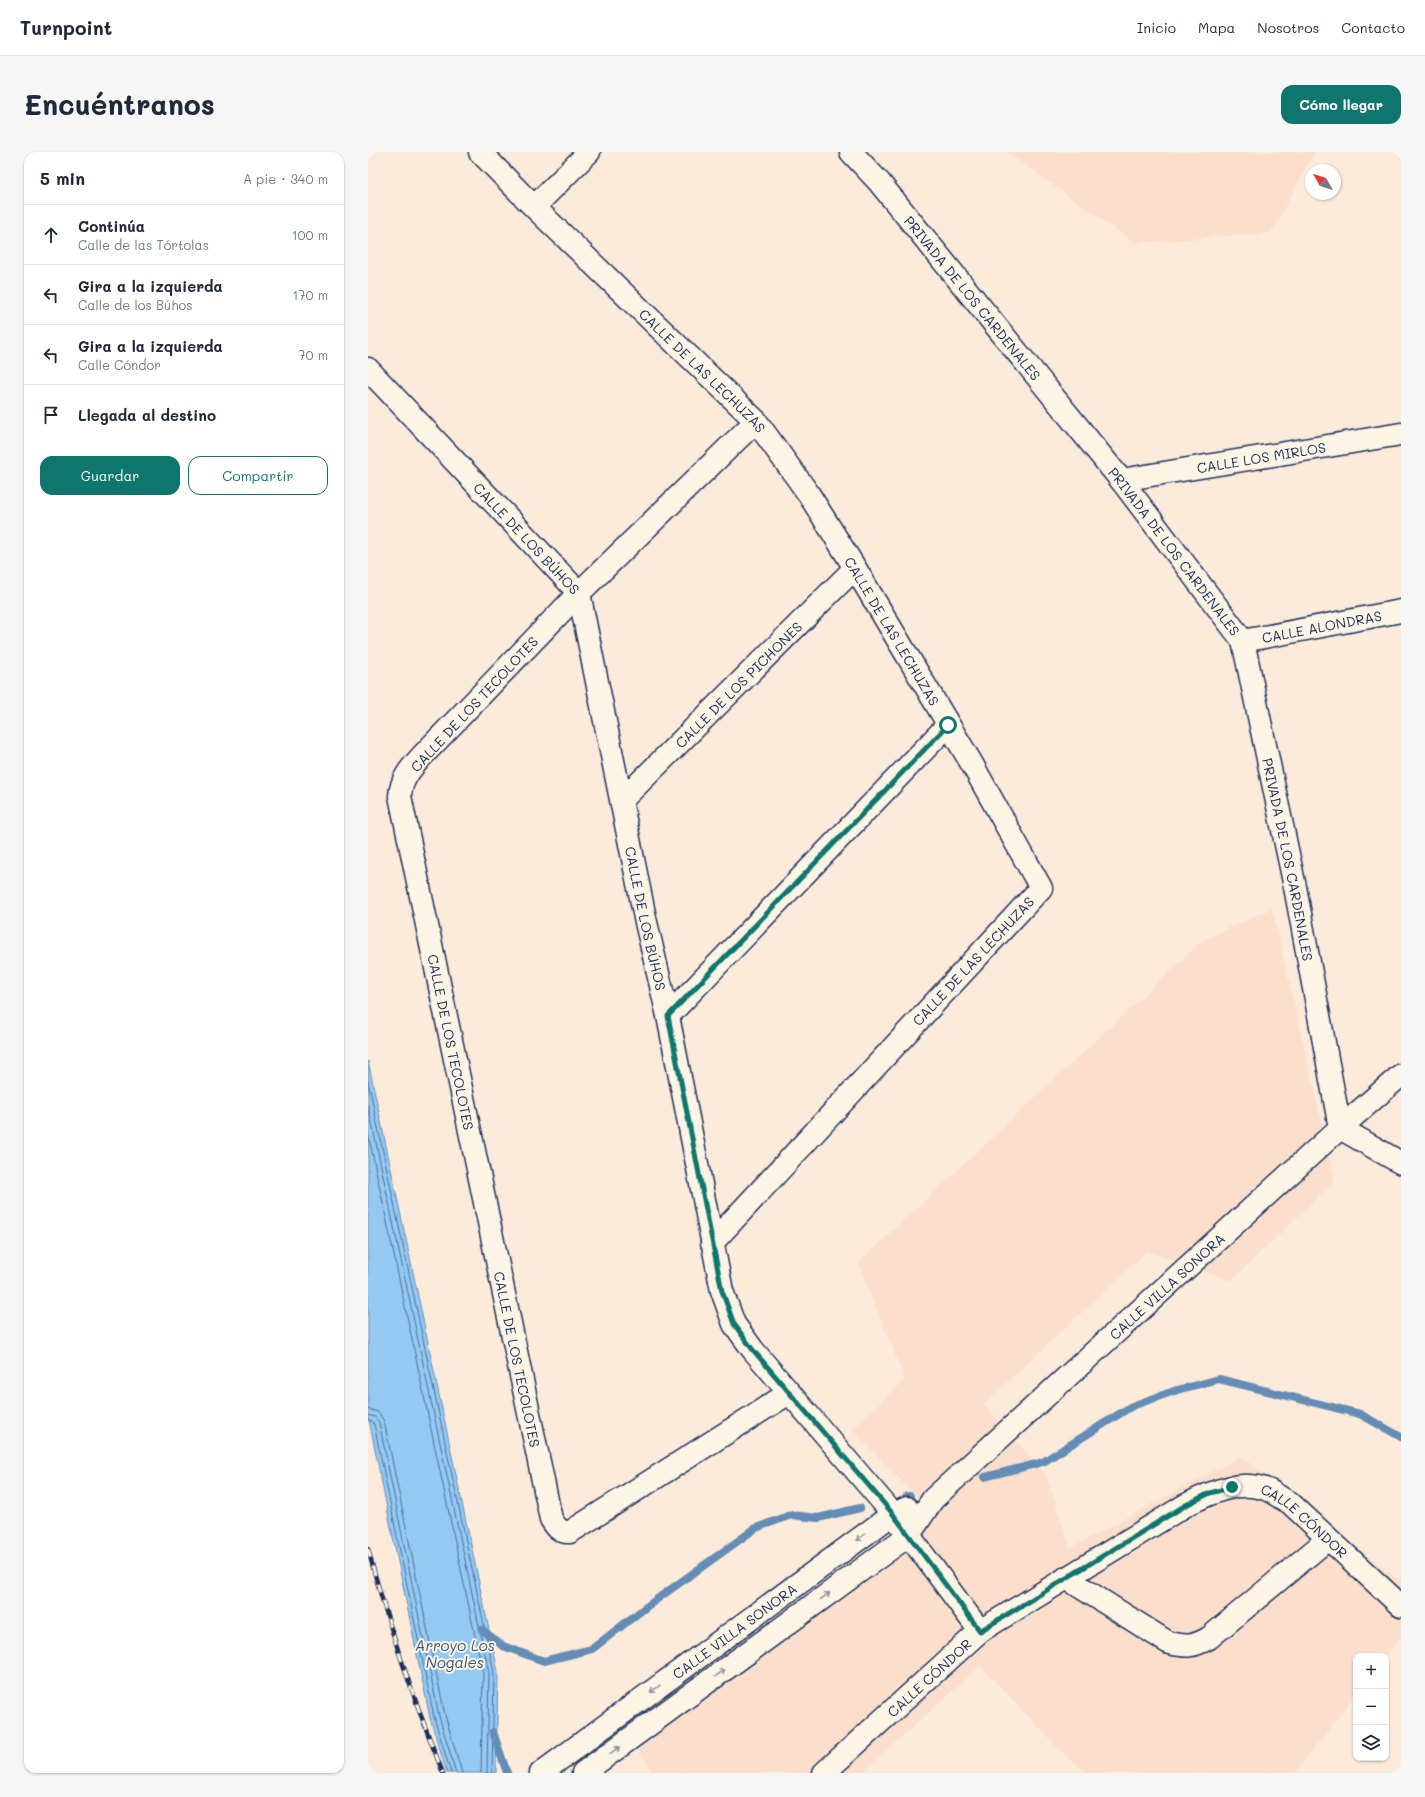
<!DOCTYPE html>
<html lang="es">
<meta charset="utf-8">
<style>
body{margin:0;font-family:Mali,sans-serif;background:#f6f6f7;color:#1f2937}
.controls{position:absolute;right:12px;bottom:12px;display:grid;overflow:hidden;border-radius:8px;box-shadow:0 1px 3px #0004}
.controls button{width:36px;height:36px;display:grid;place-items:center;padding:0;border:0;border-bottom:1px solid #e0e1e3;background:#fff;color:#1f2937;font:20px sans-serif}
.compass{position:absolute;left:937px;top:12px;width:36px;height:36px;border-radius:50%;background:#fff;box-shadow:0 1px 3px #0004;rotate:309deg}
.stop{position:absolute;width:12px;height:12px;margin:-9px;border:3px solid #0f766e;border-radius:50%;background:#fff}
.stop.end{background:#0f766e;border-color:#fff;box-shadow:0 1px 4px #0008}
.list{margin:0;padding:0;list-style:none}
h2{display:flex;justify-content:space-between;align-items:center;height:52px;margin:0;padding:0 16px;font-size:17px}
h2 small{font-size:13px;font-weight:400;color:#747a83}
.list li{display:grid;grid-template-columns:26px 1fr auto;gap:12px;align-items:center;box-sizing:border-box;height:60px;padding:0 16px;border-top:1px solid #e0e1e3}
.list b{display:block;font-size:15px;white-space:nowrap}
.list p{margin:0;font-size:13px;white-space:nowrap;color:#747a83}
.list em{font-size:13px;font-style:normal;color:#747a83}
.actions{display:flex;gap:8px;padding:12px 16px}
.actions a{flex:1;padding:9px 0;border:1px solid #0f766e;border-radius:12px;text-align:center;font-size:14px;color:#0f766e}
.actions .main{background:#0f766e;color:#fff}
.icon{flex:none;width:22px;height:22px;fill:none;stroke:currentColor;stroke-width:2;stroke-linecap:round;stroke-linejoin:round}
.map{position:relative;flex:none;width:1033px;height:1621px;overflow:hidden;border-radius:12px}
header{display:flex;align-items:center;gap:24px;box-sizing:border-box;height:56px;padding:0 20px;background:#fff;border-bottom:1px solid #e0e1e3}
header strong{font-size:19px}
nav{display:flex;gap:22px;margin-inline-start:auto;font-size:14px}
.intro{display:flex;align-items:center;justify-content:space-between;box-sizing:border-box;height:96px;padding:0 24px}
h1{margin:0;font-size:28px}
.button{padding:10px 18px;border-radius:12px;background:#0f766e;color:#fff;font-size:14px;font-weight:700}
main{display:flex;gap:24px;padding:0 24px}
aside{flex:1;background:#fff;border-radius:12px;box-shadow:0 1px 3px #0004}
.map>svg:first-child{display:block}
</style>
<header>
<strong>Turnpoint</strong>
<nav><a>Inicio</a><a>Mapa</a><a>Nosotros</a><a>Contacto</a></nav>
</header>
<div class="intro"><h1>Encuéntranos</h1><a class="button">Cómo llegar</a></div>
<main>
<aside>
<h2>5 min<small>A pie · 340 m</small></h2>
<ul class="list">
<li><svg class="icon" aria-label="ahead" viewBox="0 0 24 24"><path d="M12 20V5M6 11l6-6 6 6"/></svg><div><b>Continúa</b><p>Calle de las Tórtolas</p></div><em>100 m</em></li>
<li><svg class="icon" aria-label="left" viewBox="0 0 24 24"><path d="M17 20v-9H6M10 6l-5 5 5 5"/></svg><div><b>Gira a la izquierda</b><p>Calle de los Búhos</p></div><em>170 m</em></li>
<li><svg class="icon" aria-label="left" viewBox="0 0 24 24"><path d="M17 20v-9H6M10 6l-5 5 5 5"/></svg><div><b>Gira a la izquierda</b><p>Calle Cóndor</p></div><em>70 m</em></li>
<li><svg class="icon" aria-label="arrive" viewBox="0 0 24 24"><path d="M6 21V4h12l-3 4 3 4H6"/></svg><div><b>Llegada al destino</b></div></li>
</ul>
<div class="actions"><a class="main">Guardar</a><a>Compartir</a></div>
</aside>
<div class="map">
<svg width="1033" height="1621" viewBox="0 0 1033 1621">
<rect width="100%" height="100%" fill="#fcebda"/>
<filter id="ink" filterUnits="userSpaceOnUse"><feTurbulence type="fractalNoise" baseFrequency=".025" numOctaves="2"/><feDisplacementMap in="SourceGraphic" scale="8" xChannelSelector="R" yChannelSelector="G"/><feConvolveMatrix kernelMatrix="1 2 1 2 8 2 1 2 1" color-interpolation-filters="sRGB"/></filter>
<g filter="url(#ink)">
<!-- built -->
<path fill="#fbdfcc" d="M638,0h309l-44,81 -136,10z
M904,756l63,272 -104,101 -84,-30 -163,153 62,71 24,73 171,-92 160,126v54l-16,20h-29v38l-61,79h-207l-23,-18 -85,-89 -118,107h-209l-16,-25 298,-232 -83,-87 53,-50 -47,-116 345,-323z"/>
<!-- water -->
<path fill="#94caf2" stroke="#648cb7" d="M0,909l130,611 -2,101h-49l-17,-55 -62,-303z"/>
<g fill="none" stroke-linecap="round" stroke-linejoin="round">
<!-- shore -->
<path stroke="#4b6d99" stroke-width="1" d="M0,929l126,591 -2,101
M0,953l121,568 -2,100
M0,981l115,540 -2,100
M0,1257l10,3 6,9 61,294 17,58
M0,1263l7,2 4,5 60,294 17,57
M0,1268l4,1 2,3 60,293 17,56"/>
<!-- stream -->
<path stroke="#648cb7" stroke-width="8" d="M617,1325l58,-15 89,-56 45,-16 42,-11 141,35 41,23
M539,1344h3
M114,1478l21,16 41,15 48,-12 54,-42 110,-79 35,-13 27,3 42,-10
M125,1580l14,41"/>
<defs>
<g id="minor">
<path id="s1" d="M112,0l54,55 222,214 52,72 47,75 117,196 69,124 -329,355"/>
<path id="s2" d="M483,0l28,30 242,298 122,161 52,246 45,241 61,35"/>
<path d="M166,55l55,-55"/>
<path id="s3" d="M0,217l211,224 66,325 23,98 54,275 12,33 19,26 140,164 87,117"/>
<path id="s4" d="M388,269l-177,172 -157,163c-11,12 -21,23 -22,40l151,723c5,8 9,14 19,13l219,-139"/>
<path id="s5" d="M753,328l280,-46"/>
<path id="s6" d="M875,489l158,-30"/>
<path id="s7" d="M254,648l233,-232"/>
<path d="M300,864l280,-291"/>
<path d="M698,1426l103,65c18,4 24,4 40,-5l119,-99"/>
<path id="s8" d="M173,1621l352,-259 14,-6"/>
<path id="s9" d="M215,1621l326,-238 24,-36 407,-371 61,-53"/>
<path id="s10" d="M456,1621l156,-142 206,-126c25,-13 56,-27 84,-14 6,3 12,8 19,11l112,104"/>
</g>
</defs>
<!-- minor casing -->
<use href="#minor" stroke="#1b2f5e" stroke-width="25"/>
<!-- minor -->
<use href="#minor" stroke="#fcf5e5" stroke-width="22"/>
<defs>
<path id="rail" d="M0,1397c20,76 46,151 75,224"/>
</defs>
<!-- rail casing -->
<use href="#rail" stroke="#1b2f5e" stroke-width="4.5"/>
<!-- rail -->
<use href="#rail" stroke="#fcf5e5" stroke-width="3" stroke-dasharray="9" stroke-linecap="butt"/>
</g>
<!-- one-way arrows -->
<defs><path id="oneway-shaft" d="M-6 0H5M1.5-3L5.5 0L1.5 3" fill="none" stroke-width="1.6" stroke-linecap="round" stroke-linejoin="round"/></defs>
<g stroke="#8c92a2">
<use href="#oneway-shaft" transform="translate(493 1385) rotate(144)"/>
<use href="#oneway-shaft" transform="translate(457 1444) rotate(-36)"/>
<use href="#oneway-shaft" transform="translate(352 1521) rotate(-36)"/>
<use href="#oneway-shaft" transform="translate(287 1537) rotate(144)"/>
<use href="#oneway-shaft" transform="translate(247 1598) rotate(-36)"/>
</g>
</g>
<g fill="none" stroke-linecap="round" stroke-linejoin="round" filter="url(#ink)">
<!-- route -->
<path stroke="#0f766e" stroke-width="5" d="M580,573l-280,291 54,275 12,33 19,26 140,164 87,117 206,-126 24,-12 22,-6"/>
</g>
<g text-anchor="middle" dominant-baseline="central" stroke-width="4" stroke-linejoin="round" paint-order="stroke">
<!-- street labels -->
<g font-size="14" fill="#1b2f5e" stroke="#fcf5e5">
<text stroke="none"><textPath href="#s2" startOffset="190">PRIVADA DE LOS CARDENALES</textPath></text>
<text stroke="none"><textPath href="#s1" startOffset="312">CALLE DE LAS LECHUZAS</textPath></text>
<text stroke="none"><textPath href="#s5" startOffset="142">CALLE LOS MIRLOS</textPath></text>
<text stroke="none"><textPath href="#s3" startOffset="232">CALLE DE LOS BÚHOS</textPath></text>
<text stroke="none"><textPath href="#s2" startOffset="514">PRIVADA DE LOS CARDENALES</textPath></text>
<text stroke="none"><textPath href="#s6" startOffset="80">CALLE ALONDRAS</textPath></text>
<text stroke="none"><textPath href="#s1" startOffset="636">CALLE DE LAS LECHUZAS</textPath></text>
<text stroke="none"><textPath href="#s7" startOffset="164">CALLE DE LOS PICHONES</textPath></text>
<text transform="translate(106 552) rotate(-47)">CALLE DE LOS TECOLOTES</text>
<text stroke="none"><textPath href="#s2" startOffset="850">PRIVADA DE LOS CARDENALES</textPath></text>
<text stroke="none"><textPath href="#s3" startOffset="640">CALLE DE LOS BÚHOS</textPath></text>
<text transform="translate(605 809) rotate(-47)">CALLE DE LAS LECHUZAS</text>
<text stroke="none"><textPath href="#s4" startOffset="771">CALLE DE LOS TECOLOTES</textPath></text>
<text stroke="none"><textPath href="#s9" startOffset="763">CALLE VILLA SONORA</textPath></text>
<text stroke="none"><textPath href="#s4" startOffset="1095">CALLE DE LOS TECOLOTES</textPath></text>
<text stroke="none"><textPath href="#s10" startOffset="586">CALLE CÓNDOR</textPath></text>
<text stroke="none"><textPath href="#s8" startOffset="240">CALLE VILLA SONORA</textPath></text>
<text stroke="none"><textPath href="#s10" startOffset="142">CALLE CÓNDOR</textPath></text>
</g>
<!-- water labels -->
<g font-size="15" font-style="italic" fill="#395683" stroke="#fcf5e5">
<text x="87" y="1493">Arroyo Los<tspan x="87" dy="17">Nogales</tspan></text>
</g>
</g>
</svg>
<div class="controls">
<button>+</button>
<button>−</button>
<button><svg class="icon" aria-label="layers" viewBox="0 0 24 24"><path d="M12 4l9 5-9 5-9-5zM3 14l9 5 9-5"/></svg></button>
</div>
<svg class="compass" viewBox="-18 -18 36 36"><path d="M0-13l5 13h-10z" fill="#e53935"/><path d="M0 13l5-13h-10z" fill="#747a83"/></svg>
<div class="stop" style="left:580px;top:573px"></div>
<div class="stop end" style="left:864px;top:1335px"></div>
</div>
</main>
